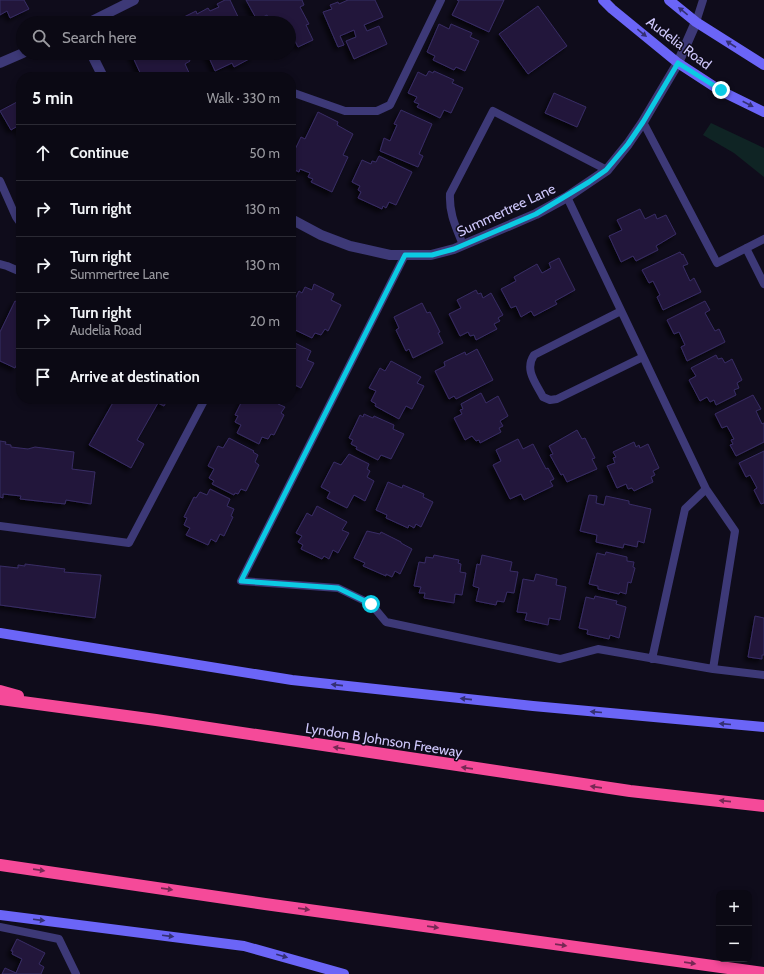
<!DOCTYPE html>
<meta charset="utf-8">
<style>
body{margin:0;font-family:Cabin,sans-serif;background:#14121d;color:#f1f3f6}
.controls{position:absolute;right:12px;bottom:12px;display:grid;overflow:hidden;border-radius:8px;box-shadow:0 2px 6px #0003}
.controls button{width:36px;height:36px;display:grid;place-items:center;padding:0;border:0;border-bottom:1px solid #2b2a34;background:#0b0914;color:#f1f3f6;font:20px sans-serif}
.stop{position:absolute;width:12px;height:12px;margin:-9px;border:3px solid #0ccae4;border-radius:50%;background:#fff}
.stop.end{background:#0ccae4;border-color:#fff;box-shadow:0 1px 4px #0008}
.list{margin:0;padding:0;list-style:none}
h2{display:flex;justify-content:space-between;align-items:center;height:52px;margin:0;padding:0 16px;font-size:17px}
h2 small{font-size:13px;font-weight:400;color:#9a9aa0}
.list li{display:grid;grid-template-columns:26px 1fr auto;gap:12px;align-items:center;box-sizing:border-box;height:56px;padding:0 16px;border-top:1px solid #2b2a34}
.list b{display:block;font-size:15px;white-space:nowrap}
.list p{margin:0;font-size:13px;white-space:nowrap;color:#9a9aa0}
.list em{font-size:13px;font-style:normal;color:#9a9aa0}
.icon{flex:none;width:22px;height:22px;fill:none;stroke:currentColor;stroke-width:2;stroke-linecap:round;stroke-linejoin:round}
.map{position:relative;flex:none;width:764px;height:974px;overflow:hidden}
.search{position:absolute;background:#0b0914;box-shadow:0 2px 6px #0003;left:16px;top:16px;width:280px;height:44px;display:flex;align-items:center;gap:10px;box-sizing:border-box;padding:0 14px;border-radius:22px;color:#9a9aa0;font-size:15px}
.panel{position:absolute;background:#0b0914;box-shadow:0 2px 6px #0003;left:16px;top:72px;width:280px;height:332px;border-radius:16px}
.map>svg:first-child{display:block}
</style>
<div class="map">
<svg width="764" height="974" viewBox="0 0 764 974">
<defs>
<filter id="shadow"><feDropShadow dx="-3.5" dy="3.5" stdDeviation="2" flood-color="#0009"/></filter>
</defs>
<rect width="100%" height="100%" fill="#0f0c1b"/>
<!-- green -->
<path fill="#0f2424" d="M711,123l53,25v29l-30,-24 -31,-18z"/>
<!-- building -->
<path fill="#20193b" stroke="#392c65" filter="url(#shadow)" d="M0,0h24l5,9 -19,9 -3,-7 -7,4z
M225,0h5l11,23h-54l-3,-6 12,-6 1,3 11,-6 2,3 9,-4 -2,-3z
M246,0h56l2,5 -4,2 9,17 -3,1 7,15 -15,7 -4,-8 -5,2v-18h-18l-4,-8 -10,5z
M348,0h27l8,17 -19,8 3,6 12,-5 8,18 -33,15 -8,-18 10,-4 -2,-7 -14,6 4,9 -6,2 -15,-35 9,-3 -2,-4 8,-3 1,2z
M457,0h47l-15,32 -37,-17 7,-14z
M538,6l29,40 -39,28 -29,-40z
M439,24l10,5 2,-5 21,9 -2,4 9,4 -14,30 -9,-4 -2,3 -21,-10 2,-4 -8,-4z
M131,53h55l4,8 -5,3 6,13h-36l-2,-4 -11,4z
M207,53h44l2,4 -19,10 -2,-4 -17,8z
M429,71l4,2 1,-2 20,9 -2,3 11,5 -12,25 -7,-3 -4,8 -23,-11 2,-3 -5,-2 3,-5 -9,-4 10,-21 8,4z
M554,93l32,14 -9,20 -32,-14z
M17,102l4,6v27l-5,-8 -5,3 -11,-19z
M401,110l31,14 -13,30 4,2 -5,11 -38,-16 4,-13 6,3 7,-16 -3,-1z
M318,112l20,10 -1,3 16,9 -10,21 5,2 -16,35 -21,-10 2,-3 -5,-2 2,-4 -10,-4 -1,3 -8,-4v-10l10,-21 4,2z
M379,156l33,16 -16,33 -7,-3 -3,6 -3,-2 -1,3 -24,-11 3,-6 -3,-2 2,-4 -8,-4 10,-22 9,4 1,-3 4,1z
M640,209l5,10 10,-5 2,5 9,-4 10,19 -20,12 2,4 -22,11 -3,-5 -12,6 -12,-26 13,-6 -5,-10z
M680,252l2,3 1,-1 5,10 -5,2 7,15 4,-3 7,14 -38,18 -6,-13 3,-2 -7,-14 -4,2 -7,-13z
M559,258l16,32 -20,11 2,3 -23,12 -3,-5 -10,6 -5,-11 -5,2 -10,-19 15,-8 -2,-4 23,-13 5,9 9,-5 -2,-5z
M314,284l20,10 -3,6 10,5 -13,26 -3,-2 -4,6 -6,-2 -3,5 -21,-10 3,-6 -3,-2v-13l8,-16 3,2 3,-6 7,3z
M476,290l2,4 3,-1 2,5 8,-5 12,22 -5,3 2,3 -6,3 3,5 -21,11 -2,-5 -4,1 -2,-4 -8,4 -11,-22 12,-6 -4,-8z
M15,301l6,3v57l-2,-1 -4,8 -15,-7v-29z
M705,301l5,9 -5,3 10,18 4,-2 6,13 -38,19 -6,-14 4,-2 -6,-13 -5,2 -7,-14z
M422,303l5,10 3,-1 10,20 -2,1 5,10 -30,15 -4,-9 -3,2 -10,-21 3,-2 -5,-11z
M291,341l20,10 -4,9 7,3 -13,25 -6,-3 -3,5z
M477,349l16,31 -37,19 -2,-3 -5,3 -14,-28 10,-5 -1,-4 21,-10 1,3z
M716,355l2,4 4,-1 3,5 7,-4 10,21 -5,3 2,5 -5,2 2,5 -20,10 -2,-5 -4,2 -3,-5 -7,4 -11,-21 7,-4 -5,-8z
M391,361l30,16 -4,6 7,3 -12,23 -6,-3 -7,13 -24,-13 1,-2 -5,-3 5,-10 -7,-3 11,-20 5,3z
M481,393l5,10 12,-7 10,20 -8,5 3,5 -4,2 2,4 -21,11 -1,-3 -3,1 -4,-5 -7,4 -11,-22 8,-4 -2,-4 3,-1 -2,-5z
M753,395l8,14 -5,2 6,13 2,-1v19l-28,14 -6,-11 3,-1 -2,-4 3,-1 -7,-13 -5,2 -7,-14z
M115,399h53l-4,7 -6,-3 -21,37 7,4 -13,24 -42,-23z
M243,399h37l-2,5 7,3 -4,6 3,2 -10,20 -3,-1 -3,5 -6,-2 -3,7 -22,-11 4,-8 -6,-3 3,-6 -3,-1z
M364,414l9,4 1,-2 20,9 -1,4 11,5 -13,25 -10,-4 -3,5 -22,-11 1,-2 -6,-3 2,-4 -4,-2 11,-23 3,2z
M577,430l5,9 3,-1 10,20 -3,1 5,10 -30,13 -4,-8 -2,1 -11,-20 3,-1 -4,-8z
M229,438l25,13 -1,1 5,3 -3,7 4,3 -13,26 -5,-2 -3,5 -3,-1 -1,2 -22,-11 2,-3 -5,-3 5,-9 -6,-3 10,-20 5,2z
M518,439l5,10 10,-5 13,25 2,-1 6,11 -4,2 3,5 -29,14 -3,-6 -11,5 -17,-34 8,-4 -5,-11z
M0,441l6,1 -1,2 6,1v2l17,2 7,-2 39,5 -2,17 23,3 -4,32 -25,-4 -1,4 -45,-5 1,-3 -18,-2v4l-3,-1z
M634,442l2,5 3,-2 1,3 8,-4 11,24 -6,3 2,4 -4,2 2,5 -19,9 -2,-3 -4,1 -2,-5 -9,4 -10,-22 8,-3 -2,-5 3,-1 -3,-5z
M764,451v52l-3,1 -7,-14 3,-2 -7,-13 -4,2 -7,-14z
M349,454l20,10 -2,5 3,2 -3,6 7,4 -9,20 -11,-6 -7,13 -20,-10 3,-6 -9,-5 13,-25 7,3z
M388,482l14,6 1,-3 21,9 -1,3 10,5 -12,25 -5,-3 -2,4 -5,-3 -1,3 -22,-10 1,-3 -11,-5z
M210,489l20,10 -3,7 7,3 -3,7 2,1 -9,19 -4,-2 -4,8 -5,-3 -3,6 -22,-10 4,-7 -6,-3 3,-7 -3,-1 10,-20 2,1 4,-6 7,3z
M589,495l8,1 -1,7 8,2 2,-9 23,5v3l22,5 -7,34 -6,-2 -1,6 -13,-3 -1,4 -27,-6 1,-7 -17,-4z
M317,506l30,16 -5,8 7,3 -11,20 -5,-3 -4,9 -5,-3 -2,3 -21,-10 2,-4 -5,-3 4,-6 -6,-3 11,-20 5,3z
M367,531l13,3 1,-2 20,10v1l11,6 -12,25 -5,-3 -3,6 -6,-3v2l-23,-10 2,-3 -11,-5z
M606,552l21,5v4l7,1 -1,5 2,1 -4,15 -3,-1 -2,12 -6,-2 -1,2 -21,-5v-3l-9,-2 8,-31 8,2z
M434,555l25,5 -1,3 3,1 -1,8 6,1 -4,22 -7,-1 -1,9 -30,-5 1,-5h-6l2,-6 -7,-1 5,-24 6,1 1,-6 7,1z
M482,555l30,7 -2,9 8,1 -4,21 -7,-1 -3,10 -7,-1 -1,4 -20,-4 3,-13 -6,-2 4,-22 3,1z
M25,564l40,5 -1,3 37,3 -6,43 -95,-13v-39l18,2v-3l7,1z
M536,574l21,5 -1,6 10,2 -6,33 -11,-2 -1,7 -23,-5 2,-7 -10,-1 6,-33 11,2z
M595,596l22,5 -1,3 10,3 -7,31 -9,-3 -1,4 -22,-5 1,-4 -9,-2 7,-31 8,2z
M755,616l9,2v37h-2v4l-14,-2z
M17,939l28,14 -6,11 5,3 -3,7h-39l3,-6 11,5 6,-14 -10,-5 1,-3h-2z"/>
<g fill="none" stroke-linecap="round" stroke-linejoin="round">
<!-- service -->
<path stroke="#3d3977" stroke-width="8" d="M696,22l7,-22
M291,92l54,19h32l13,-6 51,-105
M643,122l74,141 47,-24
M0,181l16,36 5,7
M567,197l139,292 -21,20 -33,150
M463,245c-7,-18 -14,-31 -13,-51l43,-83 114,59
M746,248l18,36
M405,255l-164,326 97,7 33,16 15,18 174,37 38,-10 115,20 22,-138 -29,-42
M0,264l7,2 14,6
M621,311l-87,44c-10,15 2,28 9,42l7,3 7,-1 86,-42
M0,526l129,17 76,-144
M713,669l51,6
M0,927l59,12 17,35"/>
<!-- minor -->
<path stroke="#3d3977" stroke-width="10" d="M88,23l46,-23
M91,53l12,24
M0,63l23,-10
M291,219l30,16 29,11 40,9h41l23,-6 82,-35 31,-17 40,-27 21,-26 15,-22 35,-59 18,-41"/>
<!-- secondary -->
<path stroke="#6b65f7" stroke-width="10" d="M603,0l9,9 66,54 43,28 43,21
M669,0l27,22 68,43
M0,633l292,47 241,26 231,21
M0,915l244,31 100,28"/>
<!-- motorway -->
<path stroke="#f54a99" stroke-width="12" d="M0,691l18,5
M0,699l156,21 474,71 134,15
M0,865l265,39 499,69"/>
</g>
<!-- one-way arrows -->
<defs><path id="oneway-solid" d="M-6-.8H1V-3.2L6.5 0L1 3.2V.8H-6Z"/></defs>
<g fill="#343073">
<use href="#oneway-solid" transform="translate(683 11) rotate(-141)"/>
<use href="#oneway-solid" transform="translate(642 33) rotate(39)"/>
<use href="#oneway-solid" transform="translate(731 44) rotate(-147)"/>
<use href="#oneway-solid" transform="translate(748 104) rotate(27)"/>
<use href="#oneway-solid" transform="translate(337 685) rotate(-174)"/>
<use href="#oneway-solid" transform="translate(466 699) rotate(-174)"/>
<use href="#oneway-solid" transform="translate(596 712) rotate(-175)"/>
<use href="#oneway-solid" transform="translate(725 724) rotate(-175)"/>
<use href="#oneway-solid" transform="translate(39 920) rotate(7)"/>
<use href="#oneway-solid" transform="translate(168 936) rotate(7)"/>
<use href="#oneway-solid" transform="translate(282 956) rotate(16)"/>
</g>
<g fill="#762854">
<use href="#oneway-solid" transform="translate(339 748) rotate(-171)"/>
<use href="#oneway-solid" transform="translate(467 768) rotate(-172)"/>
<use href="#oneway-solid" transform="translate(596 787) rotate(-172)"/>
<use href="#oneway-solid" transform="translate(725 801) rotate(-174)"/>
<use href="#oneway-solid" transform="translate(39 870) rotate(8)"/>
<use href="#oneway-solid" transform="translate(167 889) rotate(8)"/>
<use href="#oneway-solid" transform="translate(304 909) rotate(8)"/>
<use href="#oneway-solid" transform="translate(433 927) rotate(8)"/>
<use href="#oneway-solid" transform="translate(561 945) rotate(8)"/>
<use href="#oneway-solid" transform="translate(690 963) rotate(8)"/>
</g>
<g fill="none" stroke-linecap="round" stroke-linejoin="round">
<!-- route -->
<path stroke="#0ccae4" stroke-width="5" d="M371,604l-33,-16 -97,-7 164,-326h27l22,-6 82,-35 53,-32 17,-12 22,-26 15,-22 35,-59 43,27"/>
</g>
<g text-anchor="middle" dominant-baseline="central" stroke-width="3" stroke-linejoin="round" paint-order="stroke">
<!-- street labels -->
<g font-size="14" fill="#cfc8fc" stroke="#0f0c1b">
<text transform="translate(679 43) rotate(37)">Audelia Road</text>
<text transform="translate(506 210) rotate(-25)">Summertree Lane</text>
<text transform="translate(384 740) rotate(9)">Lyndon B Johnson Freeway</text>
</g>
</g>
</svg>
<div class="controls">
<button>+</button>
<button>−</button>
</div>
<div class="stop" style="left:371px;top:604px"></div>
<div class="stop end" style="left:721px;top:90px"></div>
<div class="search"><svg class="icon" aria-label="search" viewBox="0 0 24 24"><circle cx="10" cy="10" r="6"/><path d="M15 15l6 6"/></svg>Search here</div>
<section class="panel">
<h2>5 min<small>Walk · 330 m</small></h2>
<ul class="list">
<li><svg class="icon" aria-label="ahead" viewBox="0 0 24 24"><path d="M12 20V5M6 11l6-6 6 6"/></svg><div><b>Continue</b></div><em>50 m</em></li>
<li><svg class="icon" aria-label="right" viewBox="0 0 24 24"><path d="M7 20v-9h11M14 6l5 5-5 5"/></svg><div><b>Turn right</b></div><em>130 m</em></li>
<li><svg class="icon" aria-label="right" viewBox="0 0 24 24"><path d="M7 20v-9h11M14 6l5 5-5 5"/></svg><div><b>Turn right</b><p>Summertree Lane</p></div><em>130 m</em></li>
<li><svg class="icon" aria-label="right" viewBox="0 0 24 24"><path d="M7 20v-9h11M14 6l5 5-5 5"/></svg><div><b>Turn right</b><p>Audelia Road</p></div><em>20 m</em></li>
<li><svg class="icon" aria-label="arrive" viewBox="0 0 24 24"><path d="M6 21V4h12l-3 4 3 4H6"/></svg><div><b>Arrive at destination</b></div></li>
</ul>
</section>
</div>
